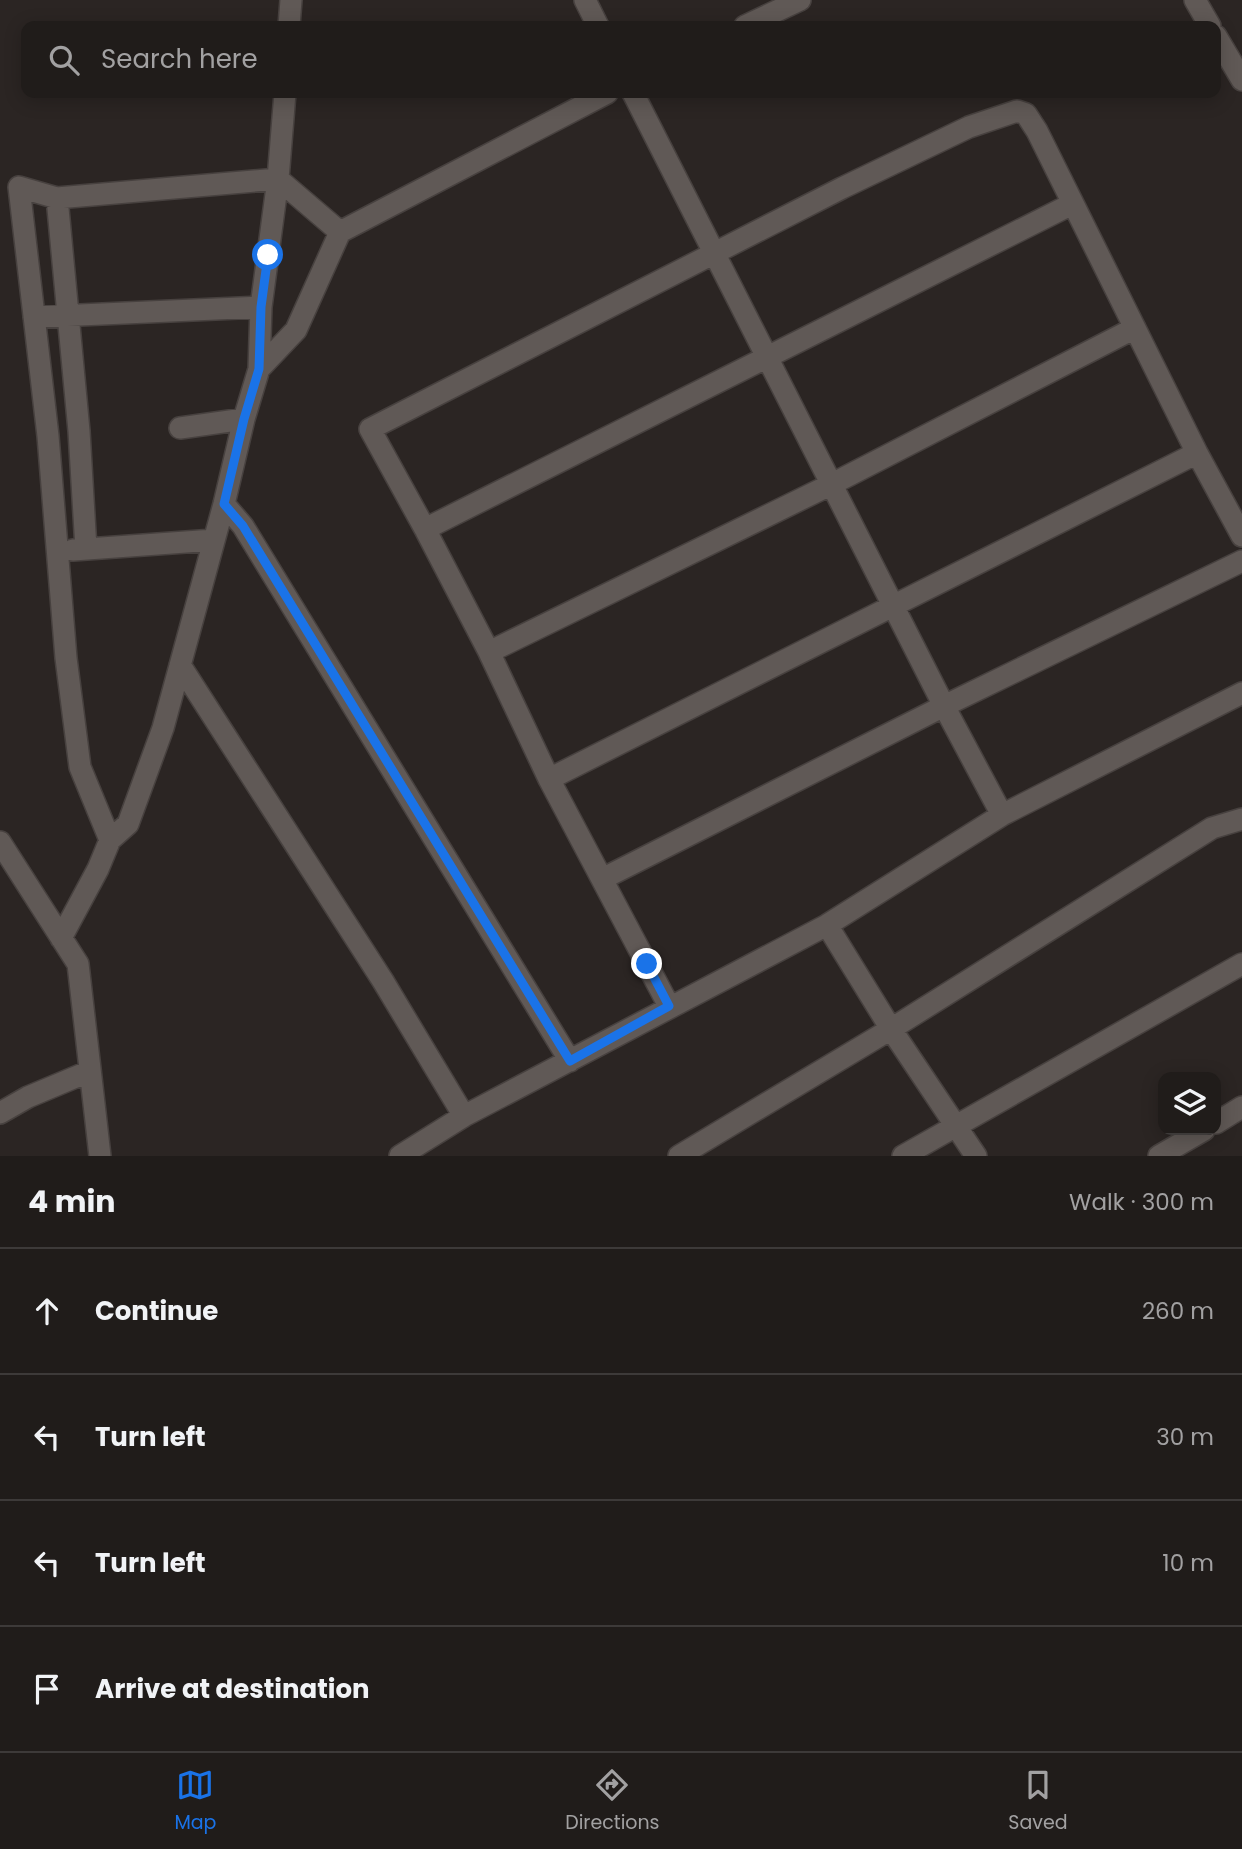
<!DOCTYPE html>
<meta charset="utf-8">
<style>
body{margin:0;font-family:Poppins,sans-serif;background:#2d2927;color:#f1f3f6}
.controls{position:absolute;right:21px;bottom:21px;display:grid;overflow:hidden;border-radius:14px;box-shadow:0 4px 18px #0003}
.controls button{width:63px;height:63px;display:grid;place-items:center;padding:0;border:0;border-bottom:2px solid #3d3a39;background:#201c1a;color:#f1f3f6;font:35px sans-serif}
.stop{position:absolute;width:21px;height:21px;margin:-16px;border:5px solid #1a73e8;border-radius:50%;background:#fff}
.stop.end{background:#1a73e8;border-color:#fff;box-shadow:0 2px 7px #0008}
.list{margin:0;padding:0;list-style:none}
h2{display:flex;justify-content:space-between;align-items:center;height:91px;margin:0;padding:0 28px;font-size:30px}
h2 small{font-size:23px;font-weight:400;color:#a2a1a2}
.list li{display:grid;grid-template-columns:46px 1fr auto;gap:21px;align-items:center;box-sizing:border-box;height:126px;padding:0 28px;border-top:2px solid #3d3a39}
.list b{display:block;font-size:26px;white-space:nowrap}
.list em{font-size:23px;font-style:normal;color:#a2a1a2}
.icon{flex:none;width:38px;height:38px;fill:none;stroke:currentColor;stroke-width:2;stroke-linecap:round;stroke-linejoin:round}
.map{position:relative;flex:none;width:1242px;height:1156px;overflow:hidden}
.search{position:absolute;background:#201c1a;box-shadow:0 4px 18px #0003;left:21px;right:21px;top:21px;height:77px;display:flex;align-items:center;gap:18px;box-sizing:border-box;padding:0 24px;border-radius:14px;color:#a2a1a2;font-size:26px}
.sheet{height:595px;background:#201c1a}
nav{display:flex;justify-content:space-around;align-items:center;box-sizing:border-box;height:98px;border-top:2px solid #3d3a39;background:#201c1a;font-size:19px;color:#a2a1a2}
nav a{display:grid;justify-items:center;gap:4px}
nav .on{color:#1a73e8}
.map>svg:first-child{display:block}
</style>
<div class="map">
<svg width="1242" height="1156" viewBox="0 0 1242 1156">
<rect width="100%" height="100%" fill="#2b2523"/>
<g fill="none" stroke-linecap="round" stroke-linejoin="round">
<defs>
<path id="minor" d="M585,0l13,26
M1195,0l15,26
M289,26l2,-26
M745,26l55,-26
M1216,36l26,44
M633,93l311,613 58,109
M57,198l22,233 7,118
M340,232l267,-139
M34,317l227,-10
M180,428l64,-9
M224,504l19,22 327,535
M425,529l647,-325
M73,550l141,-10
M489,652l343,-168 303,-156
M180,665l203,316 81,135
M549,779l648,-326
M110,840l-30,-73 -14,-109 -18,-222 -29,-249 38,11 221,-19 62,53 -44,98 -37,39
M0,842l78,122 22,192
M602,879l342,-173 298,-145
M827,925l64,104 85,127
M61,938l37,-69 12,-29 18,-16 35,-96 61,-224 20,-85 15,-50 2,-62 17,-128 7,-86
M669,1006l-120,-227 -60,-127 -64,-123 -55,-100 472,-241 127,-61 48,-16 9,3 11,17 160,322 45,83
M0,1113l28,-16 62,-26
M1216,1123l26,-16
M400,1156l64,-40 363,-191 175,-110 240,-122
M679,1156l212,-127 321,-201 30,-9
M903,1156l339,-192
M1159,1156l45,-26"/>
</defs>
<!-- minor casing -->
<use href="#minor" stroke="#47413f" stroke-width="24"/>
<!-- minor -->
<use href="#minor" stroke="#605956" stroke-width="21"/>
</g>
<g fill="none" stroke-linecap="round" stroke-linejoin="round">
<!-- route -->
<path stroke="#1a73e8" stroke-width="9" d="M268,255l-7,52 -2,62 -15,50 -20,85 19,22 327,535 99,-55 -22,-42"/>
</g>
</svg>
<div class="controls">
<button><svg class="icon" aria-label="layers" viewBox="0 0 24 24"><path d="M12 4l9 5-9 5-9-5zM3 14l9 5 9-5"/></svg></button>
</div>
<div class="stop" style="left:268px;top:255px"></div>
<div class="stop end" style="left:647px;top:964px"></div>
<div class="search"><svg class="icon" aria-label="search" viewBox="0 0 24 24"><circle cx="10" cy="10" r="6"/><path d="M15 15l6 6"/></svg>Search here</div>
</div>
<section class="sheet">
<h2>4 min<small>Walk · 300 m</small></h2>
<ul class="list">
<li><svg class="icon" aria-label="ahead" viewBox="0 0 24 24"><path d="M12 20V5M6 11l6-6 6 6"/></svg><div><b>Continue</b></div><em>260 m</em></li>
<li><svg class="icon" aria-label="left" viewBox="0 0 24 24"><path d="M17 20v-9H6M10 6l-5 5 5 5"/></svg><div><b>Turn left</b></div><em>30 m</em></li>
<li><svg class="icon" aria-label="left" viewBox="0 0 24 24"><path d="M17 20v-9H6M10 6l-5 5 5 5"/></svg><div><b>Turn left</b></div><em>10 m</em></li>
<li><svg class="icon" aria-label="arrive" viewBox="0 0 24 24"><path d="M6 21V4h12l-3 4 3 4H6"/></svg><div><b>Arrive at destination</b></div></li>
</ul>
</section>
<nav>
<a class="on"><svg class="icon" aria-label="map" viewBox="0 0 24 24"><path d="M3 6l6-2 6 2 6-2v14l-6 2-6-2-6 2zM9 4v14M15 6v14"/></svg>Map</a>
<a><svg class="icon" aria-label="directions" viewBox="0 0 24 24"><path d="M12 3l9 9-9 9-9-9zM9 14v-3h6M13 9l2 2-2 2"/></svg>Directions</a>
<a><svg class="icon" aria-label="saved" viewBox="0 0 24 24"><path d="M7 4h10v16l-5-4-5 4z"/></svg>Saved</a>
</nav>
